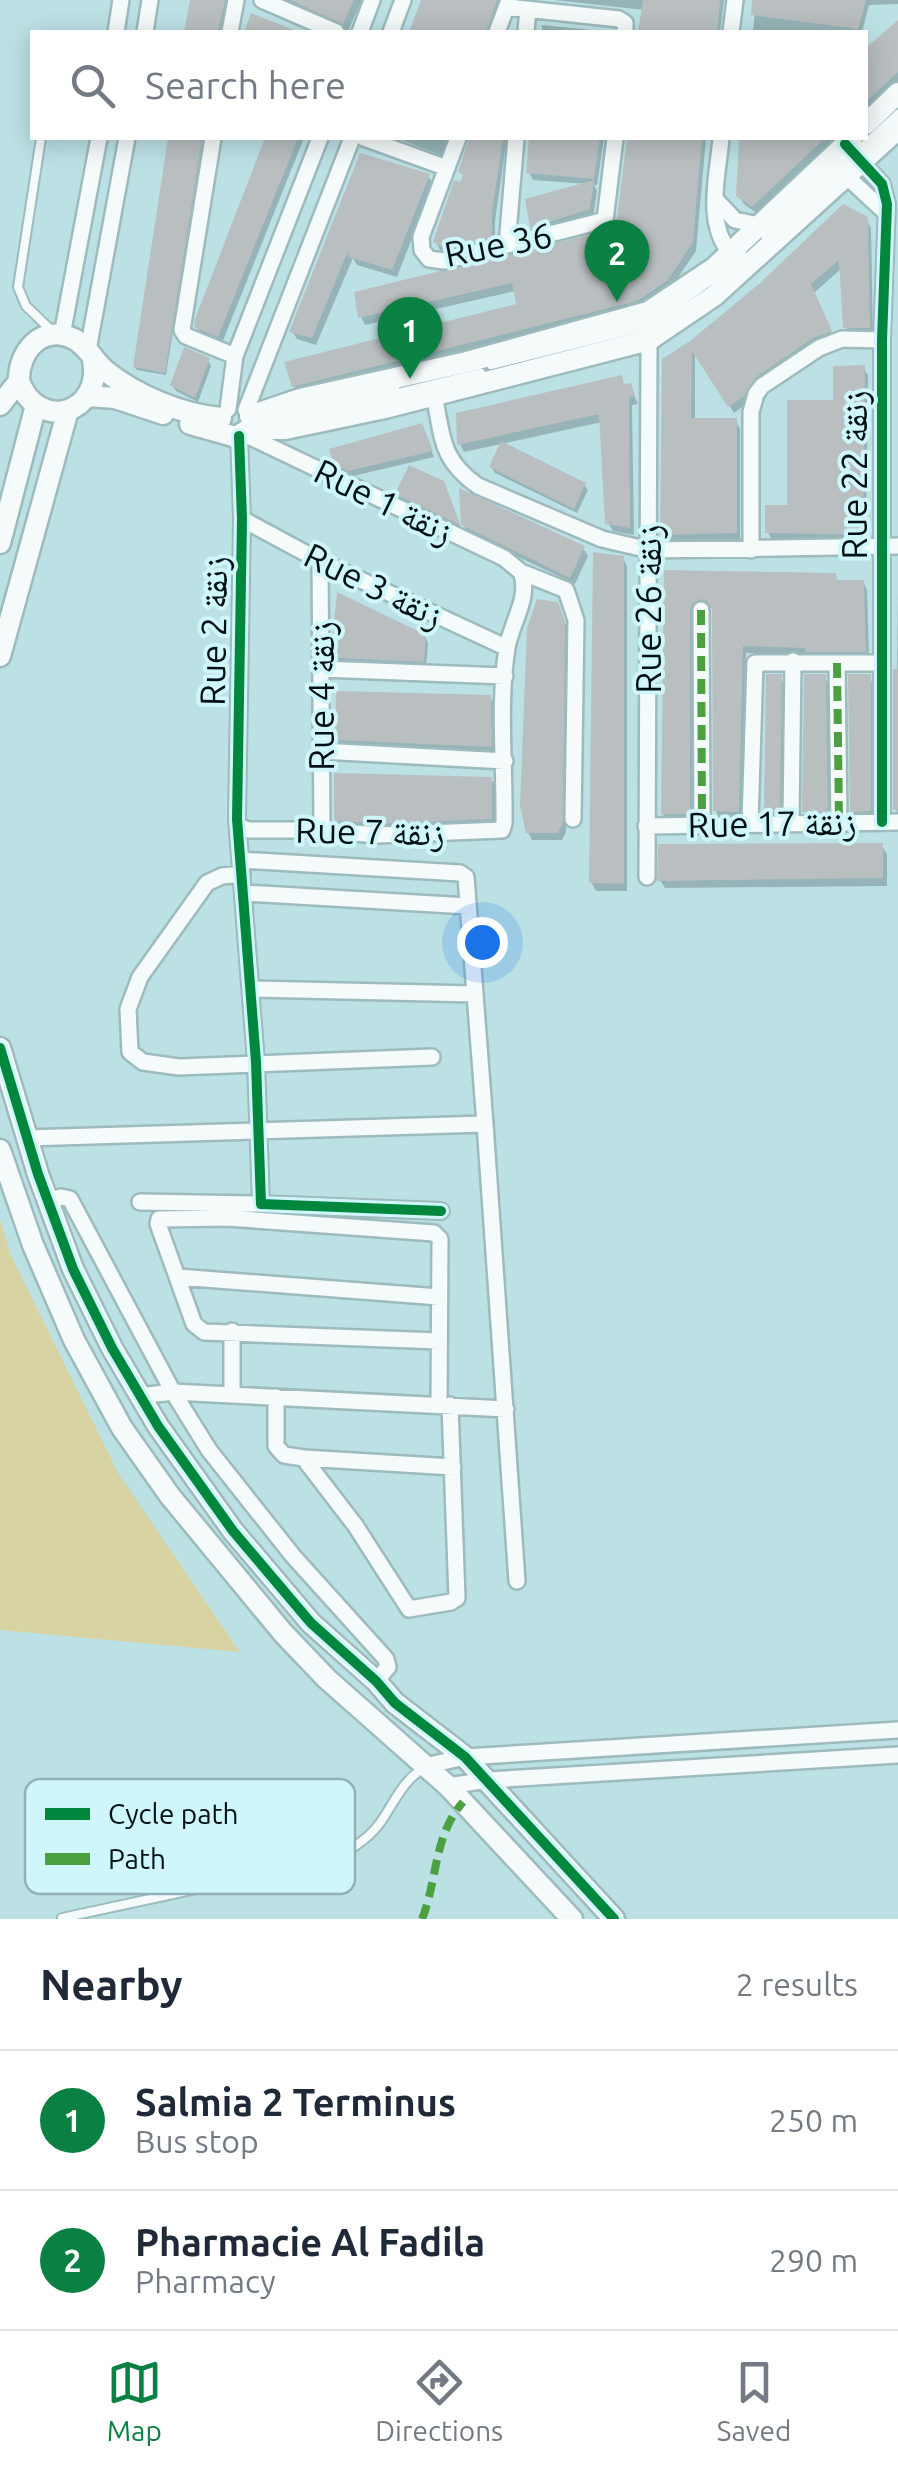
<!DOCTYPE html>
<meta charset="utf-8">
<style>
body{margin:0;font-family:Ubuntu,"Noto Naskh Arabic",sans-serif;background:#f6f6f7;color:#1f2937}
.you{position:absolute;left:482px;top:942px;width:35px;height:35px;margin:-25px;border:8px solid #fff;border-radius:50%;background:#1a73e8;box-shadow:0 0 0 15px #1a73e833}
.badge{display:grid;place-items:center;width:65px;height:65px;border-radius:50%;background:#0b8043;color:#fff;font-size:32px;font-weight:700}
.pin{position:absolute;translate:-50% -82px;filter:drop-shadow(0 2px 5px #0008)}
.pin::after{content:'';position:absolute;top:52px;width:35px;height:30px;background:inherit;clip-path:polygon(0 0,100% 0,50% 100%)}
.list{margin:0;padding:0;list-style:none}
h2{display:flex;justify-content:space-between;align-items:center;height:130px;margin:0;padding:0 40px;font-size:42px}
h2 small{font-size:32px;font-weight:400;color:#747a83}
.list li{display:grid;grid-template-columns:65px 1fr auto;gap:30px;align-items:center;box-sizing:border-box;height:140px;padding:0 40px;border-top:2px solid #e0e1e3}
.list b{display:block;font-size:38px;white-space:nowrap}
.list p{margin:0;font-size:32px;white-space:nowrap;color:#747a83}
.list em{font-size:32px;font-style:normal;color:#747a83}
.icon{flex:none;width:55px;height:55px;fill:none;stroke:currentColor;stroke-width:2;stroke-linecap:round;stroke-linejoin:round}
.map{position:relative;flex:none;width:898px;height:1919px;overflow:hidden}
.search{position:absolute;background:#fff;box-shadow:0 5px 25px #0003;left:30px;right:30px;top:30px;height:110px;display:flex;align-items:center;gap:25px;box-sizing:border-box;padding:0 35px;border-radius:0px;color:#747a83;font-size:38px}
.sheet{height:410px;background:#fff}
nav{display:flex;justify-content:space-around;align-items:center;box-sizing:border-box;height:140px;border-top:2px solid #e0e1e3;background:#fff;font-size:28px;color:#747a83}
nav a{display:grid;justify-items:center;gap:5px}
nav .on{color:#0b8043}
.map>svg:first-child{display:block}
</style>
<div class="map">
<svg width="898" height="1919" viewBox="0 0 898 1919">
<rect width="100%" height="100%" fill="#bce1e5"/>
<!-- green -->
<path fill="#d8d3a2" d="M0,1219l10,34 108,220 122,179 -240,-22z"/>
<!-- shadow -->
<path fill="#0003" d="M192,0h34l-4,32h-35z
M279,0h83l-14,31z
M424,0h81l-13,32h-81z
M554,0h170l-4,32h-79l3,-22z
M756,0h142v4l-29,1 -7,27 -63,-2v2h-46z
M898,23v61l-30,28 -2,-60z
M542,25l69,7h-69z
M170,138h33l-37,237 -29,-5 -2,-3z
M268,138h36l-82,205 -21,-9 -5,-7 2,-7z
M383,138h70l-7,19 -47,-18 -1,4z
M473,138h34l-12,83v24l-43,11 -12,-6 -4,-8 26,-57 2,-8 -3,-7z
M532,138h72l-7,47h-3l3,6 -4,26 -56,18 -5,-8 55,-43 -54,-4 -4,-8z
M629,138h77l-10,113 -25,37 -29,20 -343,86 -5,-8 225,-81 -3,-14 -151,34 -4,-8 249,-84 10,-15z
M741,138h32v5l6,-5h59l-80,76 -14,-10 -6,-9z
M362,156l66,20 5,8 -36,93 -40,-12 -4,-7 -37,87 -19,-6 -5,-8z
M866,219l5,9 2,108 -23,-1 -4,-8 -4,-59 -28,25 20,46 -100,74 -39,-61v69h41l4,8v111l-72,2 -5,-8 1,-174z
M208,360l3,6 -13,36 -22,-11 -4,-6z
M863,368l5,7 -2,167 -94,-2 -4,-8 22,-25 46,-105z
M630,386l8,18 -6,1 2,130 -21,-4 -5,-8 -6,-101 -138,30 -4,-8z
M424,432l10,25 -81,19 -13,-6 -3,-6z
M491,467l93,18 4,5 -11,23 -82,-40z
M448,492l14,38 -59,-28 -5,-8z
M463,524l120,24 5,8 -13,28 -107,-51z
M623,558l4,8v325h-31l-5,-9z
M666,572l169,3 4,8 24,-1 4,8 2,69h-57l-2,-4 -64,-2 -4,166h-22l-4,-8 -4,-204 -17,5 -1,209 -26,1 -5,-8z
M898,580v233l-2,-4z
M561,612l7,19 -2,201 -4,8h-30l-4,-8z
M425,637l3,6 -2,24 -85,-4 -3,-5z
M780,677l3,6 -1,134h-13l-3,-6z
M824,677l5,8 2,134 -21,1 -5,-9z
M869,677l5,8v134h-17l-4,-8z
M490,697l5,8v49l-153,-6 -5,-8z
M491,779l5,8v40l-113,4 -42,-4 -5,-8z
M882,846l5,8v32l-222,2 -5,-8z"/>
<!-- building -->
<path fill="#b9bfc0" d="M190,0h35l-7,32h-34z
M290,0h64l-11,24z
M421,0h76l-11,32h-77z
M643,0h77l-3,32h-79z
M752,0h114l-8,29 -107,-14z
M251,13l48,19h-55z
M898,20v52l-32,30v-54z
M168,138h34l-37,235 -32,-6z
M265,138h33l-80,199 -24,-10 1,-8z
M469,138h34l-11,74v25l-46,12 -13,-7 21,-62 6,2 3,-7 -5,-3z
M529,138h71l-6,41 -68,-6z
M627,138h75l-9,104 -25,38 -31,21 -345,86 -8,-25 232,-58 -4,-21 -154,35 -4,-26 255,-62 8,-12z
M739,138h86l-73,69 -16,-11z
M360,153l70,21 -38,96 -43,-13 -1,-6 -36,87 -23,-6z
M594,180l-4,29 -60,19 -5,-29z
M843,204l25,13 2,111h-27l-4,-68 -28,24 21,47 -19,7 -57,39 -12,19 -16,11 -36,-56 -1,67h46v115l-77,2 2,-176 28,-18 70,-58z
M184,347l26,11 -15,40 -25,-13z
M865,365l-2,170 -98,-2v-28h22v-105h46v-34z
M622,375l2,9 7,-1 4,13 -6,1 1,131 -25,-4 -6,-110 -142,31 -1,-32z
M422,423l11,28 -85,20 -14,-6 -5,-16z
M501,441l85,42 -12,26 -85,-42z
M409,465l35,16 16,44 -65,-31z
M459,488l126,58 -15,32 -109,-53z
M593,552l31,4v328l-35,-1z
M664,570l172,3 1,7h27l2,72h-61v-4l-62,-2 -4,166 -26,-1 -1,-201 -5,-9 -7,-2 -8,5 -2,6v204h-29z
M337,592l89,43 -2,27 -88,-4 -3,-23z
M537,599l21,3 7,20 -2,201 -5,10h-32l-6,-27 7,-178z
M893,669h5v140l-5,1z
M766,674h16l-2,138h-16z
M804,674h22l2,138h-26z
M848,674h23v137l-21,1z
M336,691l155,4 1,52 -157,-7z
M334,773l158,4v42l-115,5 -43,-4z
M883,843v35l-226,3 1,-37z"/>
<g fill="none" stroke-linecap="round" stroke-linejoin="round">
<defs>
<path id="lane" d="M41,138l-23,149 8,19 26,25
M765,236l133,-122
M491,365l157,-39 96,-70
M291,411l104,-23
M270,420l36,-5 175,-42
M62,1918l264,-57c22,-9 45,-22 58,-44 13,-20 20,-37 41,-50"/>
<path id="street" d="M262,0l74,32
M507,7l112,12 6,4v9
M116,32l5,-32
M145,32l5,-32
M230,32l6,-32
M360,32l12,-32
M391,32l12,-32
M497,32l12,-32
M526,32l2,-23
M731,32l4,-32
M213,138l-31,192 4,6 49,20
M364,138l83,30
M458,138l-37,99 1,13 7,9 15,2 161,-41 10,-82
M721,138c-3,38 -17,84 10,116
M845,144l37,40 5,20 -5,136v482
M829,160l57,53
M716,200l19,20 28,6
M507,245l9,-107
M62,335l37,-197
M88,350l39,-212
M434,395c9,43 6,64 44,91l124,53 47,11 249,-4
M228,409l7,-53 85,-218
M246,410l106,-272
M244,434l260,124 17,14 45,18 10,30 -3,199
M239,436l3,83 -5,300 19,243 5,142 180,7
M242,519l78,42 187,87
M751,550v-138l5,-18 6,-8 57,-38 23,-9 40,1
M320,561l2,269
M701,610l1,213
M837,663l2,159
M321,669l184,7
M321,751l184,10
M791,821l2,-160
M750,823l5,-160h125
M646,826l252,-4
M240,827l9,3h73l55,5 125,-5 2,-7c1,-57 -6,-119 3,-175 4,-25 24,-51 14,-76
M242,874l-20,2 -15,7 -67,94 -12,32 2,43 13,10 36,5 253,-10
M647,877l2,-537
M244,893l224,13
M252,989l223,5
M485,1124l32,457
M26,1138l459,-14 -19,-247 -6,-4 -220,-13
M48,1201l13,-4 9,2 103,193 36,58 84,106 93,103 2,8 -12,14
M140,1202l121,2
M178,1277l261,20
M232,1331v64
M139,1396l34,-4 333,17
M276,1397v49l8,9 20,3 4,6 47,61 54,84 42,-7 6,-4 -7,-193
M439,1404l1,-165 -6,-6 -207,-15 -68,1 -1,5 36,100 10,8 235,9
M304,1458l149,9
M425,1766l40,-9 433,-27
M448,1786l40,-6 410,-25"/>
<path id="secondary" d="M866,124l32,-31
M93,360c10,54 -55,73 -74,21 -1,-29 23,-58 55,-42 14,7 20,23 33,33 30,24 76,43 114,46
M88,396l27,2 48,16
M0,405l19,-24
M250,416l50,-17 167,-37 181,-50 66,-44 138,-130
M190,424l46,13 13,-8
M249,429h36l100,-21 264,-68 65,-44 184,-167
M0,543l36,-138
M0,656l68,-246
M0,1048l38,126 35,95 39,79 46,78 75,105 78,92 65,58 19,22 70,54 149,162
M0,1150l33,95 41,95 48,88 48,68 113,137 44,46 121,107 124,133"/>
</defs>
<!-- lane casing -->
<use href="#lane" stroke="#9dbabd" stroke-width="12"/>
<!-- street casing -->
<use href="#street" stroke="#9dbabd" stroke-width="20"/>
<!-- secondary casing -->
<use href="#secondary" stroke="#9dbabd" stroke-width="25"/>
<!-- lane -->
<use href="#lane" stroke="#f5fafb" stroke-width="8"/>
<!-- street -->
<use href="#street" stroke="#f5fafb" stroke-width="15"/>
<!-- secondary -->
<use href="#secondary" stroke="#f5fafb" stroke-width="20"/>
<!-- quiet -->
<path stroke="#4ba03f" stroke-width="8" stroke-dasharray="15 8" stroke-linecap="butt" d="M701,610l1,213
M837,663l2,159
M422,1919c16,-40 11,-82 41,-117"/>
<defs>
<path id="cycleway" d="M845,144l37,40 5,20 -5,136v482
M239,436l3,83 -5,300 19,243 5,142 180,7
M0,1048l38,126 35,95 39,79 46,78 75,105 78,92 65,58 19,22 70,54 149,162"/>
</defs>
<!-- cycleway casing -->
<use href="#cycleway" stroke="#cff6fb" stroke-width="16"/>
<!-- cycleway -->
<use href="#cycleway" stroke="#00873e" stroke-width="10"/>
</g>
<g text-anchor="middle" dominant-baseline="central" stroke-width="8" stroke-linejoin="round" paint-order="stroke">
<!-- street labels -->
<g font-size="35" fill="#001014" stroke="#cff6fb">
<text transform="translate(498 244) rotate(-11)">Rue 36</text>
<text transform="translate(854 475) rotate(-90)">Rue 22 زنقة</text>
<text transform="translate(384 501) rotate(26)">Rue 1 زنقة</text>
<text transform="translate(374 585) rotate(26)">Rue 3 زنقة</text>
<text transform="translate(648 609) rotate(-90)">Rue 26 زنقة</text>
<text transform="translate(213 631) rotate(-89)">Rue 2 زنقة</text>
<text transform="translate(321 696) rotate(-90)">Rue 4 زنقة</text>
<text transform="translate(772 823) rotate(-1)">Rue 17 زنقة</text>
<text transform="translate(370 831) rotate(1)">Rue 7 زنقة</text>
</g>
</g>
<!-- legend -->
<rect x="25" y="1779" width="330" height="115" rx="15" fill="#cff6fb" stroke="#91b1b6" stroke-width="2.5"/>
<rect x="45" y="1808" width="45" height="12" fill="#00873e"/>
<rect x="45" y="1853" width="45" height="12" fill="#4ba03f"/>
<g font-size="28" fill="#001014">
<text x="108" y="1824">Cycle path</text>
<text x="108" y="1869">Path</text>
</g>
</svg>
<div class="you"></div>
<div class="pin badge" style="left:410px;top:379px">1</div>
<div class="pin badge" style="left:617px;top:302px">2</div>
<div class="search"><svg class="icon" aria-label="search" viewBox="0 0 24 24"><circle cx="10" cy="10" r="6"/><path d="M15 15l6 6"/></svg>Search here</div>
</div>
<section class="sheet">
<h2>Nearby<small>2 results</small></h2>
<ul class="list">
<li><span class="badge">1</span><div><b>Salmia 2 Terminus</b><p>Bus stop</p></div><em>250 m</em></li>
<li><span class="badge">2</span><div><b>Pharmacie Al Fadila</b><p>Pharmacy</p></div><em>290 m</em></li>
</ul>
</section>
<nav>
<a class="on"><svg class="icon" aria-label="map" viewBox="0 0 24 24"><path d="M3 6l6-2 6 2 6-2v14l-6 2-6-2-6 2zM9 4v14M15 6v14"/></svg>Map</a>
<a><svg class="icon" aria-label="directions" viewBox="0 0 24 24"><path d="M12 3l9 9-9 9-9-9zM9 14v-3h6M13 9l2 2-2 2"/></svg>Directions</a>
<a><svg class="icon" aria-label="saved" viewBox="0 0 24 24"><path d="M7 4h10v16l-5-4-5 4z"/></svg>Saved</a>
</nav>
